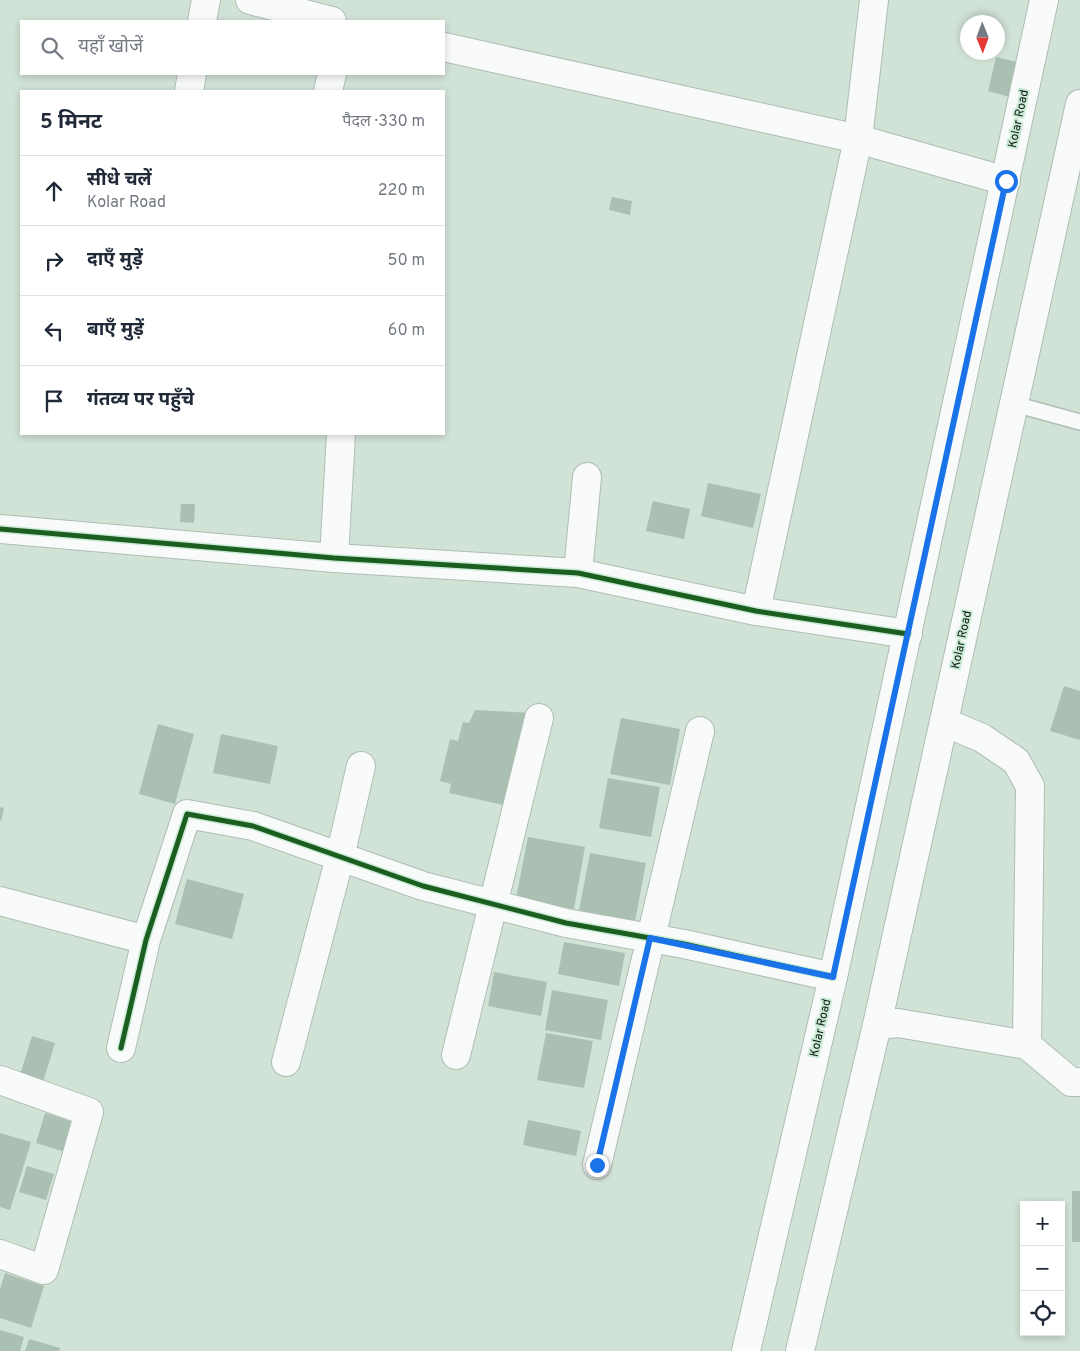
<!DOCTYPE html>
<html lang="hi">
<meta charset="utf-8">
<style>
body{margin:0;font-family:Overpass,"Noto Sans Devanagari",sans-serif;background:#f2f2f3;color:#1f2937}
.controls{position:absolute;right:15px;bottom:15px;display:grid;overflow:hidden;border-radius:0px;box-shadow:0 2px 8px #0003}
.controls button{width:45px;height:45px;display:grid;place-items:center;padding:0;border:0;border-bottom:1px solid #e0e1e3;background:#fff;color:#1f2937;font:25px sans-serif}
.compass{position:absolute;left:960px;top:15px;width:45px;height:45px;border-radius:50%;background:#fff;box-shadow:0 2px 8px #0003;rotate:179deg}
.stop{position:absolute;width:15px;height:15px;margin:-11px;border:4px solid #1a73e8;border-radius:50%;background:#fff}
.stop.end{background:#1a73e8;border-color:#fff;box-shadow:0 1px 5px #0008}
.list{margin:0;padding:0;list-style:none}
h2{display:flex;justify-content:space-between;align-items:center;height:65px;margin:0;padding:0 20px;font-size:21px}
h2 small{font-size:16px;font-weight:400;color:#747a83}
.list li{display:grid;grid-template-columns:32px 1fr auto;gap:15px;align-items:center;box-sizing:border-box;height:70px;padding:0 20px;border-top:1px solid #e0e1e3}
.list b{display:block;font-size:19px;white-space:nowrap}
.list p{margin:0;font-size:16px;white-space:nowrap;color:#747a83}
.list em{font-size:16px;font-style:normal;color:#747a83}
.icon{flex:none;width:28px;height:28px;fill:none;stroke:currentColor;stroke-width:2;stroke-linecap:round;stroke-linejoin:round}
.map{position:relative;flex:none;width:1080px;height:1351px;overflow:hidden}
.search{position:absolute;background:#fff;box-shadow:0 2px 8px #0003;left:20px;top:20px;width:425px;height:55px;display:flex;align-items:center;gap:12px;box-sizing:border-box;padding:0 18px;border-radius:0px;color:#747a83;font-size:19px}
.panel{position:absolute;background:#fff;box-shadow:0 2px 8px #0003;left:20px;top:90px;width:425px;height:345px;border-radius:0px}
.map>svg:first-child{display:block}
</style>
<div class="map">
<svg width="1080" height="1351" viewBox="0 0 1080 1351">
<rect width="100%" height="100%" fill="#d1e2d7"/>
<!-- building -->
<path fill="#aac0b3" d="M996,57l33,8 -8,35 -33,-9z
M612,197l20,4 -2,14 -21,-5z
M708,483l53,11 -8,34 -52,-12z
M653,501l37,8 -6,30 -38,-8z
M181,504h14l-1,19 -14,-1z
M1064,686l16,5v49l-30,-9z
M475,710l58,3 -21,94 -63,-14 2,-9 -11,-3 10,-42 8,2 5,-19 6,1z
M621,718l59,11 -10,56 -60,-11z
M158,724l36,10 -19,70 -36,-10z
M221,734l57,12 -8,38 -57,-11z
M608,778l52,9 -9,50 -52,-9z
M0,807l4,1 -3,13h-1z
M528,837l57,10 -11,62 -58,-11z
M590,853l56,10 -12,64 -56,-11z
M187,879l57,15 -12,45 -57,-15z
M564,942l61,11 -6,33 -61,-12z
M494,972l53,10 -6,34 -53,-10z
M552,990l56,10 -7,40 -56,-10z
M546,1033l47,8 -9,47 -47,-8z
M32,1036l23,7 -13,42 -23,-7z
M45,1113l32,10 -9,30 -32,-10z
M528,1120l53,11 -5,25 -53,-11z
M0,1133l31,9 -21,68 -10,-3z
M27,1166l27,8 -8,26 -27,-8z
M1072,1191h8v51h-8z
M5,1273l39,13 -13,42 -31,-10v-29z
M0,1330l24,7 -4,14h-20z
M29,1339l31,9 -1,3h-34z"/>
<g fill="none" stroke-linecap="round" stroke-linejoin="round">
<defs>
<path id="service" d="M1014,404l66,18"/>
<path id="minor" d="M250,0l82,21
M202,21l4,-21
M444,47l414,92 148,42
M189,91l3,-17
M328,91l4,-17
M0,529l334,29 244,15 178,38 152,23
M334,558l7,-124
M578,573l9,-96
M756,611l102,-472 16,-139
M944,722l38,16 34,23 14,25 -3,259
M0,901l146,39
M877,1025l21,-2 129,22 44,37h9
M121,1048l25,-108 41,-126 66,12 170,60 143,37 118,21 149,33
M456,1055l83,-337
M286,1062l54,-205 21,-91
M0,1080l89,32 -45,158 -44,-16
M597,1165l103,-434"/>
<path id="secondary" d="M746,1351l87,-374 211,-977
M800,1351l77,-326 203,-921"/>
</defs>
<!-- service casing -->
<use href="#service" stroke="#afbdb4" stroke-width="18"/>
<!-- minor casing -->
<use href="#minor" stroke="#afbdb4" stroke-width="30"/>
<!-- secondary casing -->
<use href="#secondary" stroke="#afbdb4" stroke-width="30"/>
<!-- service -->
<use href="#service" stroke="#f8fbf9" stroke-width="15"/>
<!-- minor -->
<use href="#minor" stroke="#f8fbf9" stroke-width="28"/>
<!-- secondary -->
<use href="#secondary" stroke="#f8fbf9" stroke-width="28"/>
<defs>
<path id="cycleway" d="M0,529l334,29 244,15 178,38 152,23
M121,1048l25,-108 41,-126 66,12 170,60 143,37 118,21 149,33"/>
</defs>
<!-- cycleway casing -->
<use href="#cycleway" stroke="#c9ead4" stroke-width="8"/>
<!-- cycleway -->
<use href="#cycleway" stroke="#1b5e20" stroke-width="5"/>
</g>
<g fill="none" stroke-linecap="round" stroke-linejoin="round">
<!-- route -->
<path stroke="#1a73e8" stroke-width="6" d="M597,1165l53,-227 183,39 173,-796"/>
</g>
<g text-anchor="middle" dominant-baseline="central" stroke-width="4" stroke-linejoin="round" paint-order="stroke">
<!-- street labels -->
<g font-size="12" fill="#0d1912" stroke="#c9ead4">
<text transform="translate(1019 119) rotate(-78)">Kolar Road</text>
<text transform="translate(962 640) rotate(-78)">Kolar Road</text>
<text transform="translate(821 1028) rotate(-77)">Kolar Road</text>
</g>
</g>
</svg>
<div class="controls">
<button>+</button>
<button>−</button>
<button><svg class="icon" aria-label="locate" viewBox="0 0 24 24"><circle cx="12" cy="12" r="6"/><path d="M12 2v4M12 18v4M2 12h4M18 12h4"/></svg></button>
</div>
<svg class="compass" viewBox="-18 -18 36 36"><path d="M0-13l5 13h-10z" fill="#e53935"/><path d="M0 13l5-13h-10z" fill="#747a83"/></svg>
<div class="stop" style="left:1006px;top:181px"></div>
<div class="stop end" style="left:597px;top:1165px"></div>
<div class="search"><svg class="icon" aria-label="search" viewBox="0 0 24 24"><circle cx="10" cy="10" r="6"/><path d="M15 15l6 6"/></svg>यहाँ खोजें</div>
<section class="panel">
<h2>5 मिनट<small>पैदल · 330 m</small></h2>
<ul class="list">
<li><svg class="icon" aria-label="ahead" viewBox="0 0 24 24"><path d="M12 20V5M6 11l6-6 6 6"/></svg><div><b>सीधे चलें</b><p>Kolar Road</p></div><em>220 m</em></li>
<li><svg class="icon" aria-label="right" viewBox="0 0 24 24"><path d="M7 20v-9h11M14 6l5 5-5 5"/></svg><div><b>दाएँ मुड़ें</b></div><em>50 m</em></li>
<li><svg class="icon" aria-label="left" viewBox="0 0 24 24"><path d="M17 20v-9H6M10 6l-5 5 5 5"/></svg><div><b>बाएँ मुड़ें</b></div><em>60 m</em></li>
<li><svg class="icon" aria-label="arrive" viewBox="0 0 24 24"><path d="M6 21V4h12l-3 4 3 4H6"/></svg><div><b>गंतव्य पर पहुँचे</b></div></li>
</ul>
</section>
</div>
